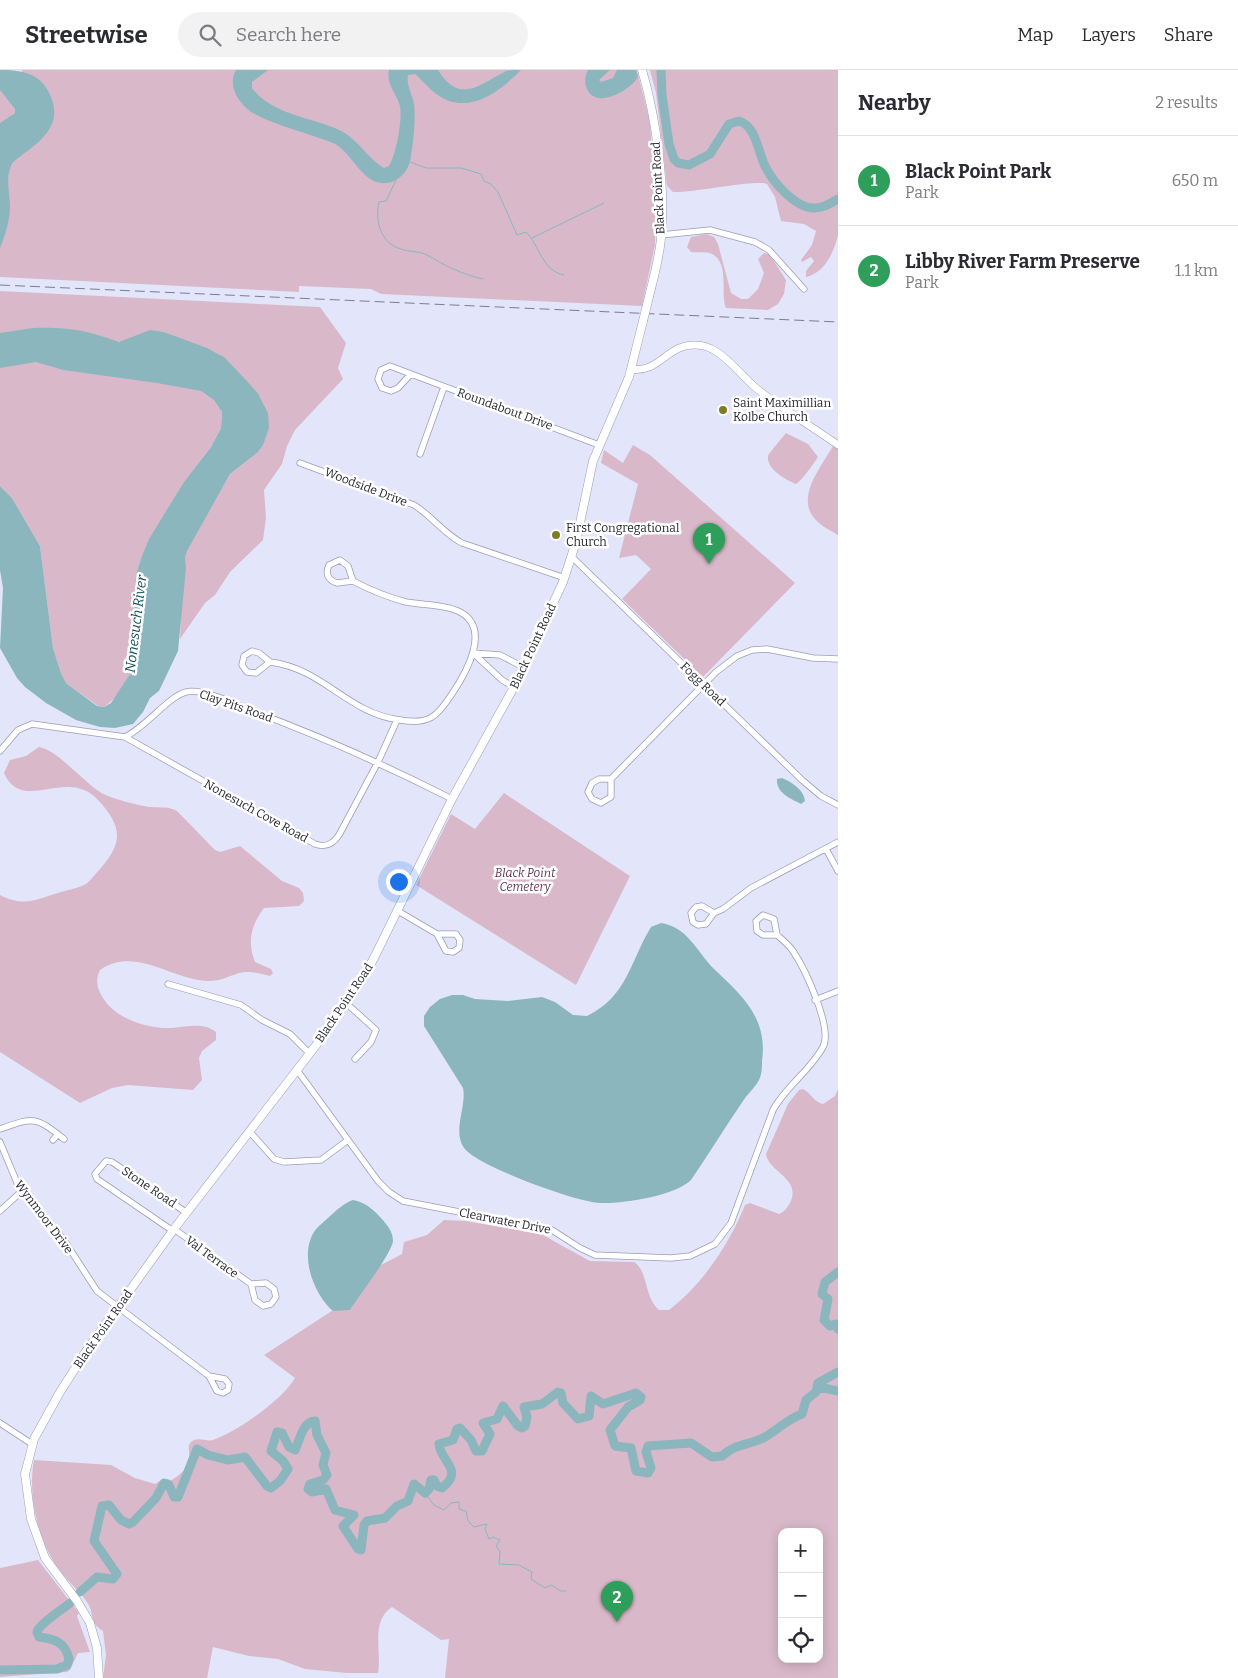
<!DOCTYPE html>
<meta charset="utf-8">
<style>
body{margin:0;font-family:Bitter,serif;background:#f2f2f3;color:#2b2b33}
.controls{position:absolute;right:15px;bottom:15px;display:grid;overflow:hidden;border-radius:10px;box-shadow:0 2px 12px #0003}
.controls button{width:45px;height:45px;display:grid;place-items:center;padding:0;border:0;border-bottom:1px solid #e1e1e2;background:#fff;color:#2b2b33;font:25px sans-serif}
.you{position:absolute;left:398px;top:811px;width:18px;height:18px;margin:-12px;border:4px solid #fff;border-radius:50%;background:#1a73e8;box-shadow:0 0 0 8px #1a73e833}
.badge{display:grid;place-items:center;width:32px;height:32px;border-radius:50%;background:#2563eb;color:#fff;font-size:16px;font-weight:700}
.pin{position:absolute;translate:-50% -41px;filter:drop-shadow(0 1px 2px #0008)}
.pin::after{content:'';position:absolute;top:26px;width:18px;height:15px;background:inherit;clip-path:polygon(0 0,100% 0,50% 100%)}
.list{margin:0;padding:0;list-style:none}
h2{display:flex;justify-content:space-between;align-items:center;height:65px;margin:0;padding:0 20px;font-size:21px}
h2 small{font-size:16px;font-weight:400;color:#7c7c81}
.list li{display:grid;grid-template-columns:32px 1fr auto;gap:15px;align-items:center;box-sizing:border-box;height:90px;padding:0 20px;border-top:1px solid #e1e1e2}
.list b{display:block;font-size:19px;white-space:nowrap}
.list p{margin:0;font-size:16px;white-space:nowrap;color:#7c7c81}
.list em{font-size:16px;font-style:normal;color:#7c7c81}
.icon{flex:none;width:28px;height:28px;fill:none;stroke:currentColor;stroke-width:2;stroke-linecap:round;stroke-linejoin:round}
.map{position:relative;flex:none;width:838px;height:1608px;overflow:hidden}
header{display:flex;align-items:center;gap:30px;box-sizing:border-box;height:70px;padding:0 25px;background:#fff;border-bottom:1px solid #e1e1e2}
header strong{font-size:24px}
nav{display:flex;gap:28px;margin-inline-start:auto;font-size:18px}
.search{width:350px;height:45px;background:#f2f2f3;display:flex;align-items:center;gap:12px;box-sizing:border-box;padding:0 18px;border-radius:28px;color:#7c7c81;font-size:19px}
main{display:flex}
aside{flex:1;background:#fff}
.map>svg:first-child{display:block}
</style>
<header>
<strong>Streetwise</strong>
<div class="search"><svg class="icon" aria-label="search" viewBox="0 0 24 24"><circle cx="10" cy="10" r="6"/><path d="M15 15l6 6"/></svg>Search here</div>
<nav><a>Map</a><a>Layers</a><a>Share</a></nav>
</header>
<main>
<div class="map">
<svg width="838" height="1608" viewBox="0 0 838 1608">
<rect width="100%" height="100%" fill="#e3e6fb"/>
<!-- green -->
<path fill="#d9b9c9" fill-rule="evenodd" d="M22,0h615l13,52 6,84 -1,39 -13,61 -261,-12 -10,-5 -72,-3v6l-299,-15v-34z
M650,0h188v165c-4,17 -13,38 -32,42v-6l8,-10 -3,-4 -9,5 -1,-2 11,-15 4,-14 -12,-7 -23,-3 -6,-24 -8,-13c-11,-5 -74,9 -94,8l-6,-6 -11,-93z
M0,15l18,25 -18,16z
M706,164l8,3 4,7 13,49 10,6h7l10,-10 6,-16 -6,-14 6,-6 6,2 16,25 -2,14 -6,10 -10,6 -42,-2c-6,-14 4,-45 -14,-54 -6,-3 -14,-1 -21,-2l-4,-5 4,-10z
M0,221l320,16 26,36 -8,25 5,11 -48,51 -8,16 -5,18 -18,26 2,28 -3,22 -33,32 -15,23 -10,8 -25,36 3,-83 47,-82 27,-21v-61l-38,-38 -55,-22 -39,10 -125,-7z
M23,286l181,35 10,8 8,13 -1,16 -10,19 -28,37 -46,135 1,36 -6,16 -11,22 -17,14 -6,-1 -32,-23 -5,-10 -8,-25 -13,-102 -28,-48 -12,-12v-124z
M786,363l22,11 10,13c-4,6 -17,25 -22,27 -10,-4 -30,-15 -28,-28 1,-3 15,-19 18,-23z
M633,375l17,10 145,128 -92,94 -81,-78 29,-30 -15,-14 -17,3 19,-74 -37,-21 3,-13 19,13z
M833,376l5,3v86c-7,-4 -17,-9 -22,-15 -22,-22 6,-54 17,-74z
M39,677c17,2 45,35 61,45 6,5 43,15 51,15 10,1 18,-1 26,4l38,39 5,2 20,-6 42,35 17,7 4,5 1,8 -5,5 -35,2c-13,17 -17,34 -9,54l16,7 2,4 -3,3c-11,-3 -22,-6 -34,-2 -9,3 -16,7 -26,7 -37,0 -75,-36 -110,-11 -5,11 -3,18 3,28 13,21 44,31 69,30 15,-1 31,-6 44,4v8l-14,11 -3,7 3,22 -9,10 -65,-5 -16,3 -32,15 -80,-51v-157c24,12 35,5 58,-2 8,-3 18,-4 26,-8 6,-3 11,-11 16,-16 23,-26 23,-42 -2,-69 -32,-34 -75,15 -94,-27l6,-13 16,-4z
M504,723l126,83 -54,109 -160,-100 35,-71 24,15z
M803,1019c8,4 11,13 20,15l12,-8 3,-7v589h-393l4,-39 -8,1 -49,-33c-22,14 -10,45 -14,66h-31l-42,-4 -27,-10 -29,-3 -36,-9 -6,31h-104l3,-23 -3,-24c-15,-9 -8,-18 -16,-29 -9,-13 -25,-25 -35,-43 -16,-29 -24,-66 -18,-99l77,5 24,13 20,6 8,-5 9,1c7,-5 16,-11 17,-20 2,-6 -3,-13 2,-18 6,-6 15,0 22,-2 24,-8 69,-40 82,-62l-31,-23 97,-63 18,-26 23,-12 2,-12 23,-7 17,-15 22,1 75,13 49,27 44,1c14,8 10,35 25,48h10c33,-25 61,-67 76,-105l5,-2 29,11c5,-2 8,-6 11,-11 12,-25 -21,-30 -24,-49l22,-50 11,-14zM782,1462h37v127h-37z
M38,1490l41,53 -2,3 13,36 -12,1 -8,17 -3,2 -67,5v-109z"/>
<!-- water -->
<path fill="#8bb6be" d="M0,0c18,0 37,2 47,19 18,31 0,48 -25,66 -6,5 -10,6 -12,14 -4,13 0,25 0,38 0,13 -5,29 -10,41v-125l15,-10v-4l-15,-19z
M236,0h32l-16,12v6c19,26 57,29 85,41 21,9 30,29 47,39l5,-2c7,-11 15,-51 10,-63 -4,-11 -13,-20 -10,-33h49c22,35 41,15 68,1 4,-1 10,-1 15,-1 -18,18 -44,40 -72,31 -14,-5 -23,-17 -34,-27l-7,1c-2,9 4,19 6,29 2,13 -1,44 -4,57 -2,9 -8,16 -16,20 -30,12 -40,-29 -61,-38 -27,-11 -57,-17 -82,-31 -13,-10 -24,-27 -15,-42z
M588,0h22l-11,10 2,2 12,-4 4,-8h19l2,7c-7,13 -42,33 -51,12 -3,-7 -2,-13 1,-19z
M33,258c36,-1 52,2 86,14l31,-12 14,2 43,16 17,9 21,22 12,13 11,21 1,15 -6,17 -6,8 -27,21 -43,77 -2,6 1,11 -8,83 -19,40 -9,7 -7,14 -10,12 -18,4 -15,-1 -24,-7 -30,-17 -21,-16 -8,-9 -17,-30 3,-60 -3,-18v-84l12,12 28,48 13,102 8,25 5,10 31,23 7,1 7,-4 21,-32 6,-20 -4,-32 2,-44 6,-19 7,-17 35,-57 27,-35 10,-19 1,-16 -8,-12 -13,-9 -44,-8 -94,-13 -27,-8 -36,6v-35z
M782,708c10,4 22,12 23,23l-4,3c-9,-5 -25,-10 -24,-25z
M661,853c27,4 36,29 53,46 29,27 54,50 48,92 0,7 0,13 -3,19 -4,8 -11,13 -16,21 -18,26 -34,53 -52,79 -16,16 -69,24 -91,23 -24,-1 -123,-37 -136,-55 -12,-17 3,-42 -1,-60l-39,-62v-10l6,-9 10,-8 12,-4h11l12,4 33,2 34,-4 13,5 18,13 14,1c41,-20 43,-55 64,-89z
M353,1130c12,2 20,9 28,18 6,7 12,13 12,23 -1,12 -35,56 -43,69l-17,1c-19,-16 -34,-55 -19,-79 4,-6 11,-11 16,-16 7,-6 14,-13 23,-16z"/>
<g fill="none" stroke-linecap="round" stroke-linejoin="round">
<!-- stream -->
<path stroke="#8bb6be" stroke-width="1" d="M410,92l16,6h35l20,6 3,7 7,3 7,8 19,43 9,-3c14,14 16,39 38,43
M396,110l-10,21 -7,1c-4,19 1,41 22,47 8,3 19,2 26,6 19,11 34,19 56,24
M532,168l72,-35
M425,1423l9,12 10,5 7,-7 8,-1v7l7,2 2,10 6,6 13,-3 -2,5 4,10 4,-2 7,3 -4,6 4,6 -1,12 20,1 13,7 -1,7 14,9 6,-3 10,6h5"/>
<!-- river -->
<path stroke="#8bb6be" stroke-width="9" d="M661,0l1,25 7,49 5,15 4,4 11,2 21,-11 19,-30 10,-3c17,5 19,31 26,45 8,16 29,41 48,42 9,1 18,-5 25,-9
M838,1202l-13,10 -3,12 6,5 -4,21 6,6 6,-2 2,5
M819,1317l19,4
M80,1522l17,-15 16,2 4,-5 -23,-33 8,-35 7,-1 12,15 8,4 4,-2 23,-24 8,-15 5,2 5,12h4l19,-48 11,6 20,5 17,-3 22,29 4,2 9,-7 8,-12 -5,-8 -12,-10 6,-19 5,1 7,14 6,3c5,-10 7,-28 20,-29l2,14 9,18 -3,12 4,10 -4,5 -13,4 -2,5 4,3 14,-3 9,21 19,5 -11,11 15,23 3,1 3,-25 3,-4 18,-3 12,-12 11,-5 6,-17 11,9 4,-4 2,-9h3l3,6 5,2c23,-18 -2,-27 -3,-44l14,-4 4,-11 3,-1 11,12 5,11h6l8,-17 -7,-11 14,-4 6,-13 15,20 4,2 3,-2 2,-9 -3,-10 18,-3 16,-12 3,1 2,10 15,16 11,-3 2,-20 12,8 33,-11 5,4 -1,3 -12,7 -18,23 5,16 16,2 5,23 12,2 3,-5 -5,-16 2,-6 43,-3 21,14 10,-1c12,-12 28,-11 43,-19 13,-8 23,-18 37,-23l4,-14 10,-8 2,-9 20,-11
M0,1600l57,-1 10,-4 2,-6c-4,-17 -14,-20 -30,-22l-2,-5c1,-7 26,-23 33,-29"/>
<defs>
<path id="minor" d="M661,165l49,-5 45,12 14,8 35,39
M390,296l21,8 -13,14 -7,3 -9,-3 -4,-9 3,-9z
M411,304l188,71
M420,384l24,-67
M300,393l114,42c18,11 29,28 48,38l103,35
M572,487l230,223 19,16 17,9
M340,490l8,6 5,15 -16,2c-9,-3 -12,-9 -8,-18z
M252,581l7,2 11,9 -14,11 -9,-1 -5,-7 2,-9z
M473,583l29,27 12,7
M473,583l27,2 23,12
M270,592c55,7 76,51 130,58 30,5 36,-3 52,-26 14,-21 41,-67 6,-83 -15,-7 -36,-6 -52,-9 -19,-5 -36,-12 -53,-21
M125,667l190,107c11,4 18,0 24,-9l39,-73 19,-42
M0,681l18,-21 14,-6 93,13c21,-10 44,-41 61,-45 15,-4 47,11 61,17 71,26 138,56 205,90
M599,709h12v18l-10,6 -9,-4 -4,-7 4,-9z
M611,709l105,-107 21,-16 15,-6 15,-1 46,9 25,1
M826,779l12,22
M702,836l12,7 -8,11 -8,1 -5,-3 -2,-9 5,-6z
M398,841l39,23 9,17 7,1 6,-4 1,-8 -4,-6h-19
M714,843l9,-4 28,-21 87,-46
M763,845l11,4 3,16h-14l-6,-4 -1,-10z
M168,914l73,21 21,15 28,14 19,19
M815,930l23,-9
M346,933l30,27 -5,12 -16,17
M297,1000l81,111 11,11 14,9 149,29 28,18 15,7 76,3 19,-2 25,-12 16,-21 42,-113c13,-24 37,-39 50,-63 10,-19 -18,-78 -30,-96 -4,-6 -10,-11 -16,-16
M0,1059c34,-12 35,-13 64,10
M250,1062l24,27 10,3 37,-2 27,-20
M53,1070l5,-6
M0,1072l18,43 46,55 33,51 112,85
M0,1141l22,-20
M174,1159l77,55
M173,1161l-76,-52 -2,-5 11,-13 6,1 75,51
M266,1213l8,6 2,8 -5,7 -8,2 -8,-6 -4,-16z
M209,1306l16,3 4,5 -1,6 -5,3 -6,-2z
M0,1353l32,21"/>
<path id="tertiary" d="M631,299c28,5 37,-26 65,-24 8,0 15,3 21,7 15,10 26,25 39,36 26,21 55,38 82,57"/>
<path id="secondary" d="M642,0c14,47 24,119 19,168 -2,23 -9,45 -14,67
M99,1608l-2,-30 -7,-25 -13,-22 -32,-43 -14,-39 -6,-45 9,-35 26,-47 27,-42 87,-121 143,-185 43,-61 15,-27 77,-157 62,-112 49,-105 13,-40 17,-81 36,-84 14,-56"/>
</defs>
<!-- minor casing -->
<use href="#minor" stroke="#9a9db5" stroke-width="7"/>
<!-- tertiary casing -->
<use href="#tertiary" stroke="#9a9db5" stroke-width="8"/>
<!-- secondary casing -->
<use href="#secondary" stroke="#9a9db5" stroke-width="9"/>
<!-- minor -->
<use href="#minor" stroke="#fff" stroke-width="5.5"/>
<!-- tertiary -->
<use href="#tertiary" stroke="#fff" stroke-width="7"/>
<!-- secondary -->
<use href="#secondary" stroke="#fff" stroke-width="8"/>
<!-- rail -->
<path stroke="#7b7d8c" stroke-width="1" stroke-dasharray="10 5" stroke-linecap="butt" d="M0,215l838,37"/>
<defs>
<path id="secondary-bridge" d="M643,251l4,-16"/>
</defs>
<!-- secondary-bridge casing -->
<use href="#secondary-bridge" stroke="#9a9db5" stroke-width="9" stroke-linecap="butt"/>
<!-- secondary-bridge -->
<use href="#secondary-bridge" stroke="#fff" stroke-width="8"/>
</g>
<!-- markers -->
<g fill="#7d7d25" stroke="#fff" stroke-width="2">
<circle cx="723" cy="340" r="5"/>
<circle cx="556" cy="465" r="5"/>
</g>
<g text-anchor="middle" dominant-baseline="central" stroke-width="5" stroke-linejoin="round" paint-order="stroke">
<!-- street labels -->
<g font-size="12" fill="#1f2029" stroke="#fff">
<text transform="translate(658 118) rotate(-93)">Black Point Road</text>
<text transform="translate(505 339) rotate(20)">Roundabout Drive</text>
<text transform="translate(366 417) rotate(21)">Woodside Drive</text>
<text transform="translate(533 576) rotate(-65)">Black Point Road</text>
<text transform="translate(703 614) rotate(44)">Fogg Road</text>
<text transform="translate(236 636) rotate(19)">Clay Pits Road</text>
<text transform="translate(256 741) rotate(29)">Nonesuch Cove Road</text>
<text transform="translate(344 933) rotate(-56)">Black Point Road</text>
<text transform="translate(149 1117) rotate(34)">Stone Road</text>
<text transform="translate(44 1147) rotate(53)">Wynmoor Drive</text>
<text transform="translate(505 1151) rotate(11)">Clearwater Drive</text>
<text transform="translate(212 1187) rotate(36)">Val Terrace</text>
<text transform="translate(103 1259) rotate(-55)">Black Point Road</text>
</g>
<!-- poi labels -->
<g font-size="12" fill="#1f2029" stroke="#fff" text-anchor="start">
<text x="733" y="333">Saint Maximillian<tspan x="733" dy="14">Kolbe Church</tspan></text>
<text x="566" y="458">First Congregational<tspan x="566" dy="14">Church</tspan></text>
</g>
<!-- park labels -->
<g font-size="12" font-style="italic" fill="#673852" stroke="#fff">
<text x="525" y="803">Black Point<tspan x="525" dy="14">Cemetery</tspan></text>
</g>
<!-- water labels -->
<g font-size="14" font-style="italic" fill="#0f4d57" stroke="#fff">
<text transform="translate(136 554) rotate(-83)">Nonesuch River</text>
</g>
</g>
</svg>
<div class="controls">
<button>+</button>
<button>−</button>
<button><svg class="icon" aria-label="locate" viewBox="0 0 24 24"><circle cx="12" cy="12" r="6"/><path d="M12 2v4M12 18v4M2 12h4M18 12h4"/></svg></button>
</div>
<div class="you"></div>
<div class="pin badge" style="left:709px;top:494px;background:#2e9e5b">1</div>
<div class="pin badge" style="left:617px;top:1552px;background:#2e9e5b">2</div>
</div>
<aside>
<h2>Nearby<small>2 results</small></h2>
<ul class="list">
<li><span class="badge" style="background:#2e9e5b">1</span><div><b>Black Point Park</b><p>Park</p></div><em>650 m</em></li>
<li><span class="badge" style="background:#2e9e5b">2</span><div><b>Libby River Farm Preserve</b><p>Park</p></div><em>1.1 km</em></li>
</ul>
</aside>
</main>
